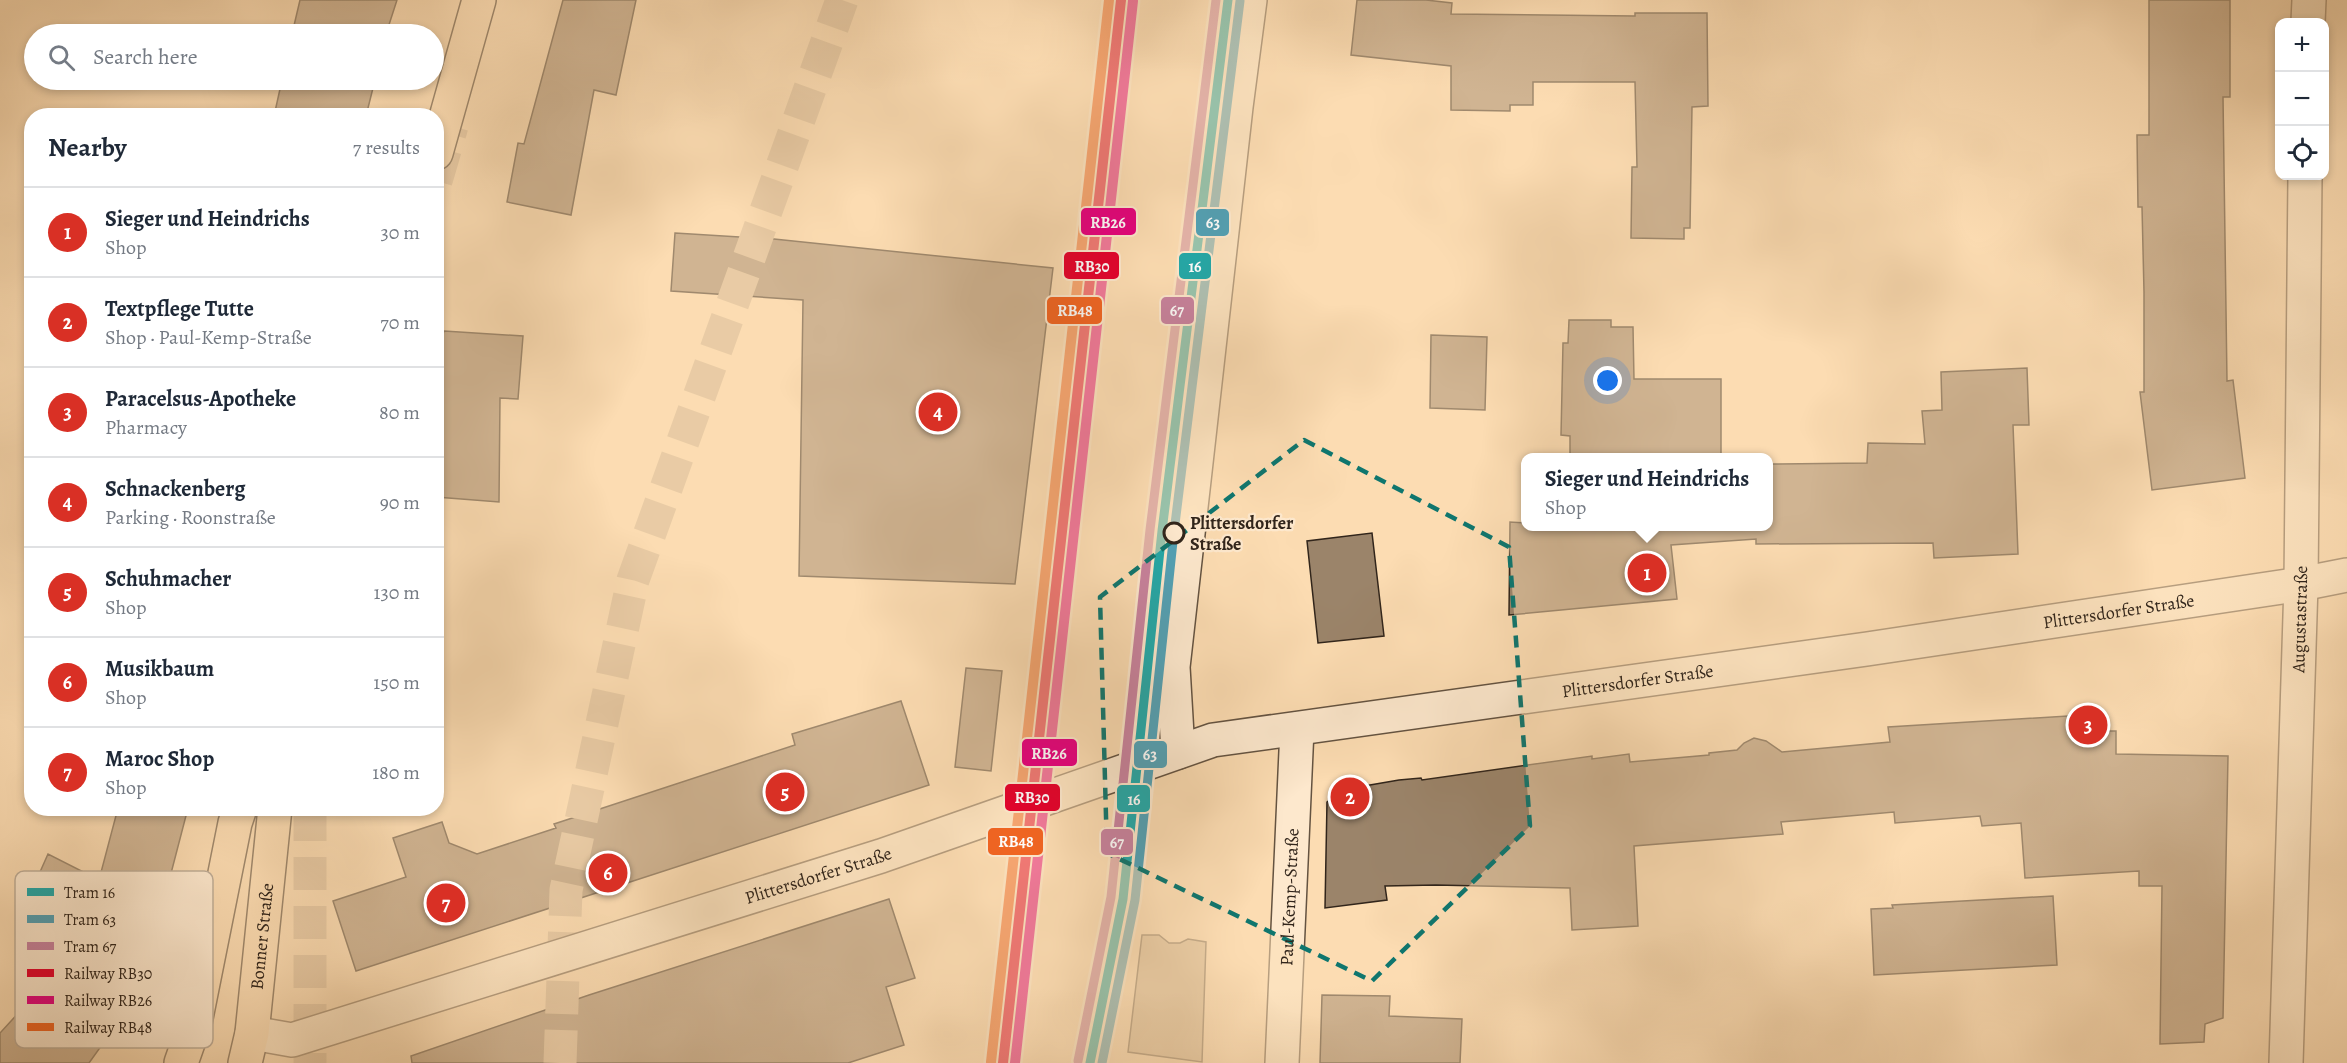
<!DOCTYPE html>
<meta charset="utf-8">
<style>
body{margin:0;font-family:Alegreya,serif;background:#f6f6f7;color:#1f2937}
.controls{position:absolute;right:18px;top:18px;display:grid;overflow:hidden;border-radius:12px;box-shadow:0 3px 9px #0003}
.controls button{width:54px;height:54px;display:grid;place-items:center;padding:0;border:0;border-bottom:2px solid #e0e1e3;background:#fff;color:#1f2937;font:30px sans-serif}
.you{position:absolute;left:1608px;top:381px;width:21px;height:21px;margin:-15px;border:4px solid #fff;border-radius:50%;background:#1a73e8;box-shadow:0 0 0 9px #1a73e833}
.badge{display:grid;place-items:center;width:39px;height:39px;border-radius:50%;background:#d93025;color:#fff;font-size:20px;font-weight:700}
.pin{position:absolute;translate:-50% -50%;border:3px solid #fff;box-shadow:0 2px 6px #0006}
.popup{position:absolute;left:1521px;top:453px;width:252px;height:78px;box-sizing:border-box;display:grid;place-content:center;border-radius:12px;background:#fff;filter:drop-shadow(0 2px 4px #0005);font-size:20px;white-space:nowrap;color:#747a83}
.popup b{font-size:22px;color:#1f2937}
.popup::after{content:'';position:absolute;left:50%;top:100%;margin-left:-12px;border:12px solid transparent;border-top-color:#fff}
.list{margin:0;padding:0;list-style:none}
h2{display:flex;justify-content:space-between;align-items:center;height:78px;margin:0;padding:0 24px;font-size:26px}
h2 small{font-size:20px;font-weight:400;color:#747a83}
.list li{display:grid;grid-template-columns:39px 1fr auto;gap:18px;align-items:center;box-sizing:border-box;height:90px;padding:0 24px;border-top:2px solid #e0e1e3}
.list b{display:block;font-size:22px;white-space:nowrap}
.list p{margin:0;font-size:20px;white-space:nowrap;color:#747a83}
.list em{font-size:20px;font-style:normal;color:#747a83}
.icon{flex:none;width:33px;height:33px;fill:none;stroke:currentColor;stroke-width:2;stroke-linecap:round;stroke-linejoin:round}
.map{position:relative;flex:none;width:2347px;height:1063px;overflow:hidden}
.search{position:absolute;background:#fff;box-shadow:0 3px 9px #0003;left:24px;top:24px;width:420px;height:66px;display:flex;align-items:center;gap:15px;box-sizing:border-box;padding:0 21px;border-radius:33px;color:#747a83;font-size:22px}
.panel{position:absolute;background:#fff;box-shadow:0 3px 9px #0003;left:24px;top:108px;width:420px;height:708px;border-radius:24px}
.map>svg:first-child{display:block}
</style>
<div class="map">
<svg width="2347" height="1063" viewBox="0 0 2347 1063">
<rect width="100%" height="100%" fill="#fcdcb2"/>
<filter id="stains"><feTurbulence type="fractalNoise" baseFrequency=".00333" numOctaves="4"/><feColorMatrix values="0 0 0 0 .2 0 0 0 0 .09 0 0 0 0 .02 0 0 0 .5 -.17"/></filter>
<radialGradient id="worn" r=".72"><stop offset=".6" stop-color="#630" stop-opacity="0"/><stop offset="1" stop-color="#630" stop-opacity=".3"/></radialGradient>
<!-- green -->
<path fill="#d9bd98" stroke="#85715a" stroke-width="1.5" d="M1142,935h17l10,8h11l8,-4 18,3 -4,120 -74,-10z"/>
<!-- building -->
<path fill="#9b846a" stroke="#31251b" stroke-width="1.5" d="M300,0h97l-11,34h-94z
M563,0h73l-20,95 -22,-5 -23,125 -64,-13 11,-59 6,1z
M1357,0h69l26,3 -1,11 184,2v-3h72l1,93 -16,1 -2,121h-6v11l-53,-1 1,-71h5l-2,-85h-102v23h-23v6l-59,-1v-44l-100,-11z
M2149,0h81v97h-7l4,284 6,-1 12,98 -93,12 -12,-98h4v-100l-2,-85h-4l-1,-72h12z
M282,80h93l-9,36h-92z
M675,233l99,6 279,29 -38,316 -216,-8 4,-276 -132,-9z
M1569,320h42v7h22l1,52h87v79h-151v-22l-9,-1 2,-92h5z
M444,331l79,5 -5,63 -18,-1 -1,104 -63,-5v-141z
M1431,335l56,2 -2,73 -55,-2z
M2027,368l2,57h-16l5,129 -84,4 -1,-15 -177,1v-5l-85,6 6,54 -168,16 1,-93 16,1v3h242v-62l99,-1 1,-20 57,1 -3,-33 20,-1 -1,-38z
M1372,533l12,103 -66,7 -11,-102z
M966,668l36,3 -11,100 -36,-4z
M901,701l28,84 -573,186 -23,-70 73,-24 -13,-39 49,-16 7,21 28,11 79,-26 -2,-4 241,-79 -3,-11z
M2100,714l1,17h15v23l112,2 -5,262 -18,6 -1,18 -44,2 2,-158h-23v-15l-114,7 -4,-55 -39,3 -2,-10 -85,7 -1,-11 -113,10 2,12 -149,12 4,80 -66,4 -2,-42 -134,-3 -51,1 2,14 -62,8 2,-106 14,-12 58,-10 22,-2 1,2 170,-24v3l37,-5 1,8 79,-7v-2l28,-3 7,-7 10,-5 12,3 16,11 108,-10 -2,-15z
M118,808h70l-26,100 -50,123 -23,32h-89v-30l68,-74 -48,-42 28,-63 51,26z
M2053,896l4,69 -183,10 -3,-66 22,-1 -1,-3z
M889,899l26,79 -29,9 18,58 -56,18h-436l-1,-7 178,-61z
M1322,995l68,1 -1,20 73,3 -2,44h-140z"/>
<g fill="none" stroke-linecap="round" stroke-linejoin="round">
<!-- major-tunnel -->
<path stroke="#d3b794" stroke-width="33" stroke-dasharray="33 16" stroke-linecap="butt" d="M436,181l16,-55
M310,808v255
M560,1063l6,-173 67,-310 209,-580"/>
<defs>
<g id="minor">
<path d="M2308,22l1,-22"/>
<path d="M1178,752l-5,-85 63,-560 14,-107"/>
<path id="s1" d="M252,1033l40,7 589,-184 332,-116 654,-91 434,-65 46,-9"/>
<path id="s2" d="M1282,1063l15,-334"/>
<path id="s3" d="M2286,1063l15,-479 4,-408"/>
</g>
<g id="major">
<path d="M436,153l43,-153"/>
<path d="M181,1063l14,-40 40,-200 5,-15"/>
<path id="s4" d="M245,1063l7,-30 23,-225"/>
</g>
</defs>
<!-- minor casing -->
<use href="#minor" stroke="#645341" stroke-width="36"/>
<!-- major casing -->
<use href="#major" stroke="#31251b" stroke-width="36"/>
<!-- minor -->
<use href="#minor" stroke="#fde8cd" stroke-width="33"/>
<!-- major -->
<use href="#major" stroke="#fcdcb2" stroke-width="33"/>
<defs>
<path id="rail-1" d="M1003,1063l118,-1063"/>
<path id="rail-2" d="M1015,1063l118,-1062"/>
<path id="rail-3" d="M991,1062l118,-1062"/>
</defs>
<!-- rail-1 casing -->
<use href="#rail-1" stroke="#fde8cd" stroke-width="15"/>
<!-- rail-2 casing -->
<use href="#rail-2" stroke="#fde8cd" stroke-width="15"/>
<!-- rail-3 casing -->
<use href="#rail-3" stroke="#fde8cd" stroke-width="15"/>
<!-- rail-1 -->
<use href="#rail-1" stroke="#e4002b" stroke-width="10"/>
<!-- rail-2 -->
<use href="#rail-2" stroke="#e5007d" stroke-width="10"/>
<!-- rail-3 -->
<use href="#rail-3" stroke="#f26522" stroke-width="10"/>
<defs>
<path id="tram-1" d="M1090,1063l33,-164 39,-368 66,-531"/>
<path id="tram-2" d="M1102,1063l33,-163 39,-368 66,-531"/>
<path id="tram-3" d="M1078,1061l33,-164 39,-367 66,-530"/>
</defs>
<!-- tram-1 casing -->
<use href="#tram-1" stroke="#fde8cd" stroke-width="14"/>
<!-- tram-2 casing -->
<use href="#tram-2" stroke="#fde8cd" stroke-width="14"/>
<!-- tram-3 casing -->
<use href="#tram-3" stroke="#fde8cd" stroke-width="14"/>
<!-- tram-1 -->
<use href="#tram-1" stroke="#23a8a8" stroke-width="9"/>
<!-- tram-2 -->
<use href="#tram-2" stroke="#52a1b5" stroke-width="9"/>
<!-- tram-3 -->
<use href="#tram-3" stroke="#c8829e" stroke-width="9"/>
</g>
<!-- marked area -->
<path d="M0 0H2347V1063H0ZM1304,440l205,107 21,279 -158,155 -265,-128 -7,-256z" fill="#fcdcb2" fill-opacity=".55" fill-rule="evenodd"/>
<path fill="none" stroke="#0f766e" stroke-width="4.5" stroke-dasharray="12 8" stroke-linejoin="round" d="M1304,440l205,107 21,279 -158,155 -265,-128 -7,-256z"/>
<!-- markers -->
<circle fill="#fde8cd" stroke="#31251b" stroke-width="3" cx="1174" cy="533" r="10"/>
<g text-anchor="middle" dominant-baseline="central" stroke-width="4.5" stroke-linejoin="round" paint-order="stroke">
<!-- stop labels -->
<g font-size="18" font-weight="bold" fill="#31251b" stroke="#fde8cd" text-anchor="start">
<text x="1190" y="523">Plittersdorfer<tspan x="1190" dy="21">Straße</tspan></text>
</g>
<!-- street labels -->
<g font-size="18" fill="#31251b" stroke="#fde8cd">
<text stroke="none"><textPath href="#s1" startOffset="1924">Plittersdorfer Straße</textPath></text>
<text stroke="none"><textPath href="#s3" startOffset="444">Augustastraße</textPath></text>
<text stroke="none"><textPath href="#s1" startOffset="1438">Plittersdorfer Straße</textPath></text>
<text stroke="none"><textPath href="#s1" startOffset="592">Plittersdorfer Straße</textPath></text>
<text stroke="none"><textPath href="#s2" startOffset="166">Paul-Kemp-Straße</textPath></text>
<text stroke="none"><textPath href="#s4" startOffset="128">Bonner Straße</textPath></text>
</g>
</g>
<!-- legend -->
<rect x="15" y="871" width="198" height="177" rx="9" fill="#fde8cd" stroke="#c0ae98" stroke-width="1.5"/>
<rect x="27" y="888" width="27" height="8" fill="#23a8a8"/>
<rect x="27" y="915" width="27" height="8" fill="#52a1b5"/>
<rect x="27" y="942" width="27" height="8" fill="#c8829e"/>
<rect x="27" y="969" width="27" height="8" fill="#e4002b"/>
<rect x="27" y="996" width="27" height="8" fill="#e5007d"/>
<rect x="27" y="1023" width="27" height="8" fill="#f26522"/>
<g font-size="16" fill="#31251b">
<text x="64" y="898">Tram 16</text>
<text x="64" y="925">Tram 63</text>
<text x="64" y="952">Tram 67</text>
<text x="64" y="979">Railway RB30</text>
<text x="64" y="1006">Railway RB26</text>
<text x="64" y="1033">Railway RB48</text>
</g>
<g stroke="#fde8cd" stroke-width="2">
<rect x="1080" y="207" width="57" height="29" rx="6" fill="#e5007d"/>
<rect x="1195" y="208" width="35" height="29" rx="6" fill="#52a1b5"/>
<rect x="1063" y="251" width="57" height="29" rx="6" fill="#e4002b"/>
<rect x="1178" y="252" width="34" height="28" rx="6" fill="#23a8a8"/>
<rect x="1160" y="296" width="35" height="29" rx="6" fill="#c8829e"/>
<rect x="1046" y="296" width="57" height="29" rx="6" fill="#f26522"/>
<rect x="1021" y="738" width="57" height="29" rx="6" fill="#e5007d"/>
<rect x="1133" y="740" width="35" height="29" rx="6" fill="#52a1b5"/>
<rect x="1004" y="783" width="57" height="29" rx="6" fill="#e4002b"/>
<rect x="1116" y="784" width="35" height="29" rx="6" fill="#23a8a8"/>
<rect x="987" y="827" width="57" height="29" rx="6" fill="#f26522"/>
<rect x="1100" y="828" width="34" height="28" rx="6" fill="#c8829e"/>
</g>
<g font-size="16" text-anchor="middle" font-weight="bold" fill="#fff">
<text x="1108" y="228">RB26</text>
<text x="1213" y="228">63</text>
<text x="1092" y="272">RB30</text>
<text x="1195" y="272">16</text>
<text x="1177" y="316">67</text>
<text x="1075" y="316">RB48</text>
<text x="1049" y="759">RB26</text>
<text x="1150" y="760">63</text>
<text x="1032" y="803">RB30</text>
<text x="1134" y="805">16</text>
<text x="1016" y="847">RB48</text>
<text x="1117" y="848">67</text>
</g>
<rect width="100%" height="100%" filter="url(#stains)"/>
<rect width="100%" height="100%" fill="url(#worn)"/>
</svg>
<div class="controls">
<button>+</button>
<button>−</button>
<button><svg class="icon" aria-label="locate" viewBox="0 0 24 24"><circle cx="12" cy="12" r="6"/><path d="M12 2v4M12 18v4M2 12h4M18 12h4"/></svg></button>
</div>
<div class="you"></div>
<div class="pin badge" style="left:1647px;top:573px">1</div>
<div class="popup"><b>Sieger und Heindrichs</b>Shop</div>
<div class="pin badge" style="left:1350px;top:797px">2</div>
<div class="pin badge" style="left:2088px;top:725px">3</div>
<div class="pin badge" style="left:938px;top:412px">4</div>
<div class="pin badge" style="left:785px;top:792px">5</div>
<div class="pin badge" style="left:608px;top:873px">6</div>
<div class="pin badge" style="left:446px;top:903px">7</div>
<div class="search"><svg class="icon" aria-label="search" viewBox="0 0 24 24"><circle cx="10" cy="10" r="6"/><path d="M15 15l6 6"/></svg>Search here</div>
<section class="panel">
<h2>Nearby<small>7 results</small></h2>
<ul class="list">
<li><span class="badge">1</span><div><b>Sieger und Heindrichs</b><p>Shop</p></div><em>30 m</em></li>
<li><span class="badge">2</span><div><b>Textpflege Tutte</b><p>Shop · Paul-Kemp-Straße</p></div><em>70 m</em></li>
<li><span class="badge">3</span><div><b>Paracelsus-Apotheke</b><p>Pharmacy</p></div><em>80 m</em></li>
<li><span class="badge">4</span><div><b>Schnackenberg</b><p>Parking · Roonstraße</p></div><em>90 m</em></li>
<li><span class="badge">5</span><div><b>Schuhmacher</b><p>Shop</p></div><em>130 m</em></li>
<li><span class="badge">6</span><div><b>Musikbaum</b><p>Shop</p></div><em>150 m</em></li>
<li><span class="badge">7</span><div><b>Maroc Shop</b><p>Shop</p></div><em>180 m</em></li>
</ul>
</section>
</div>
